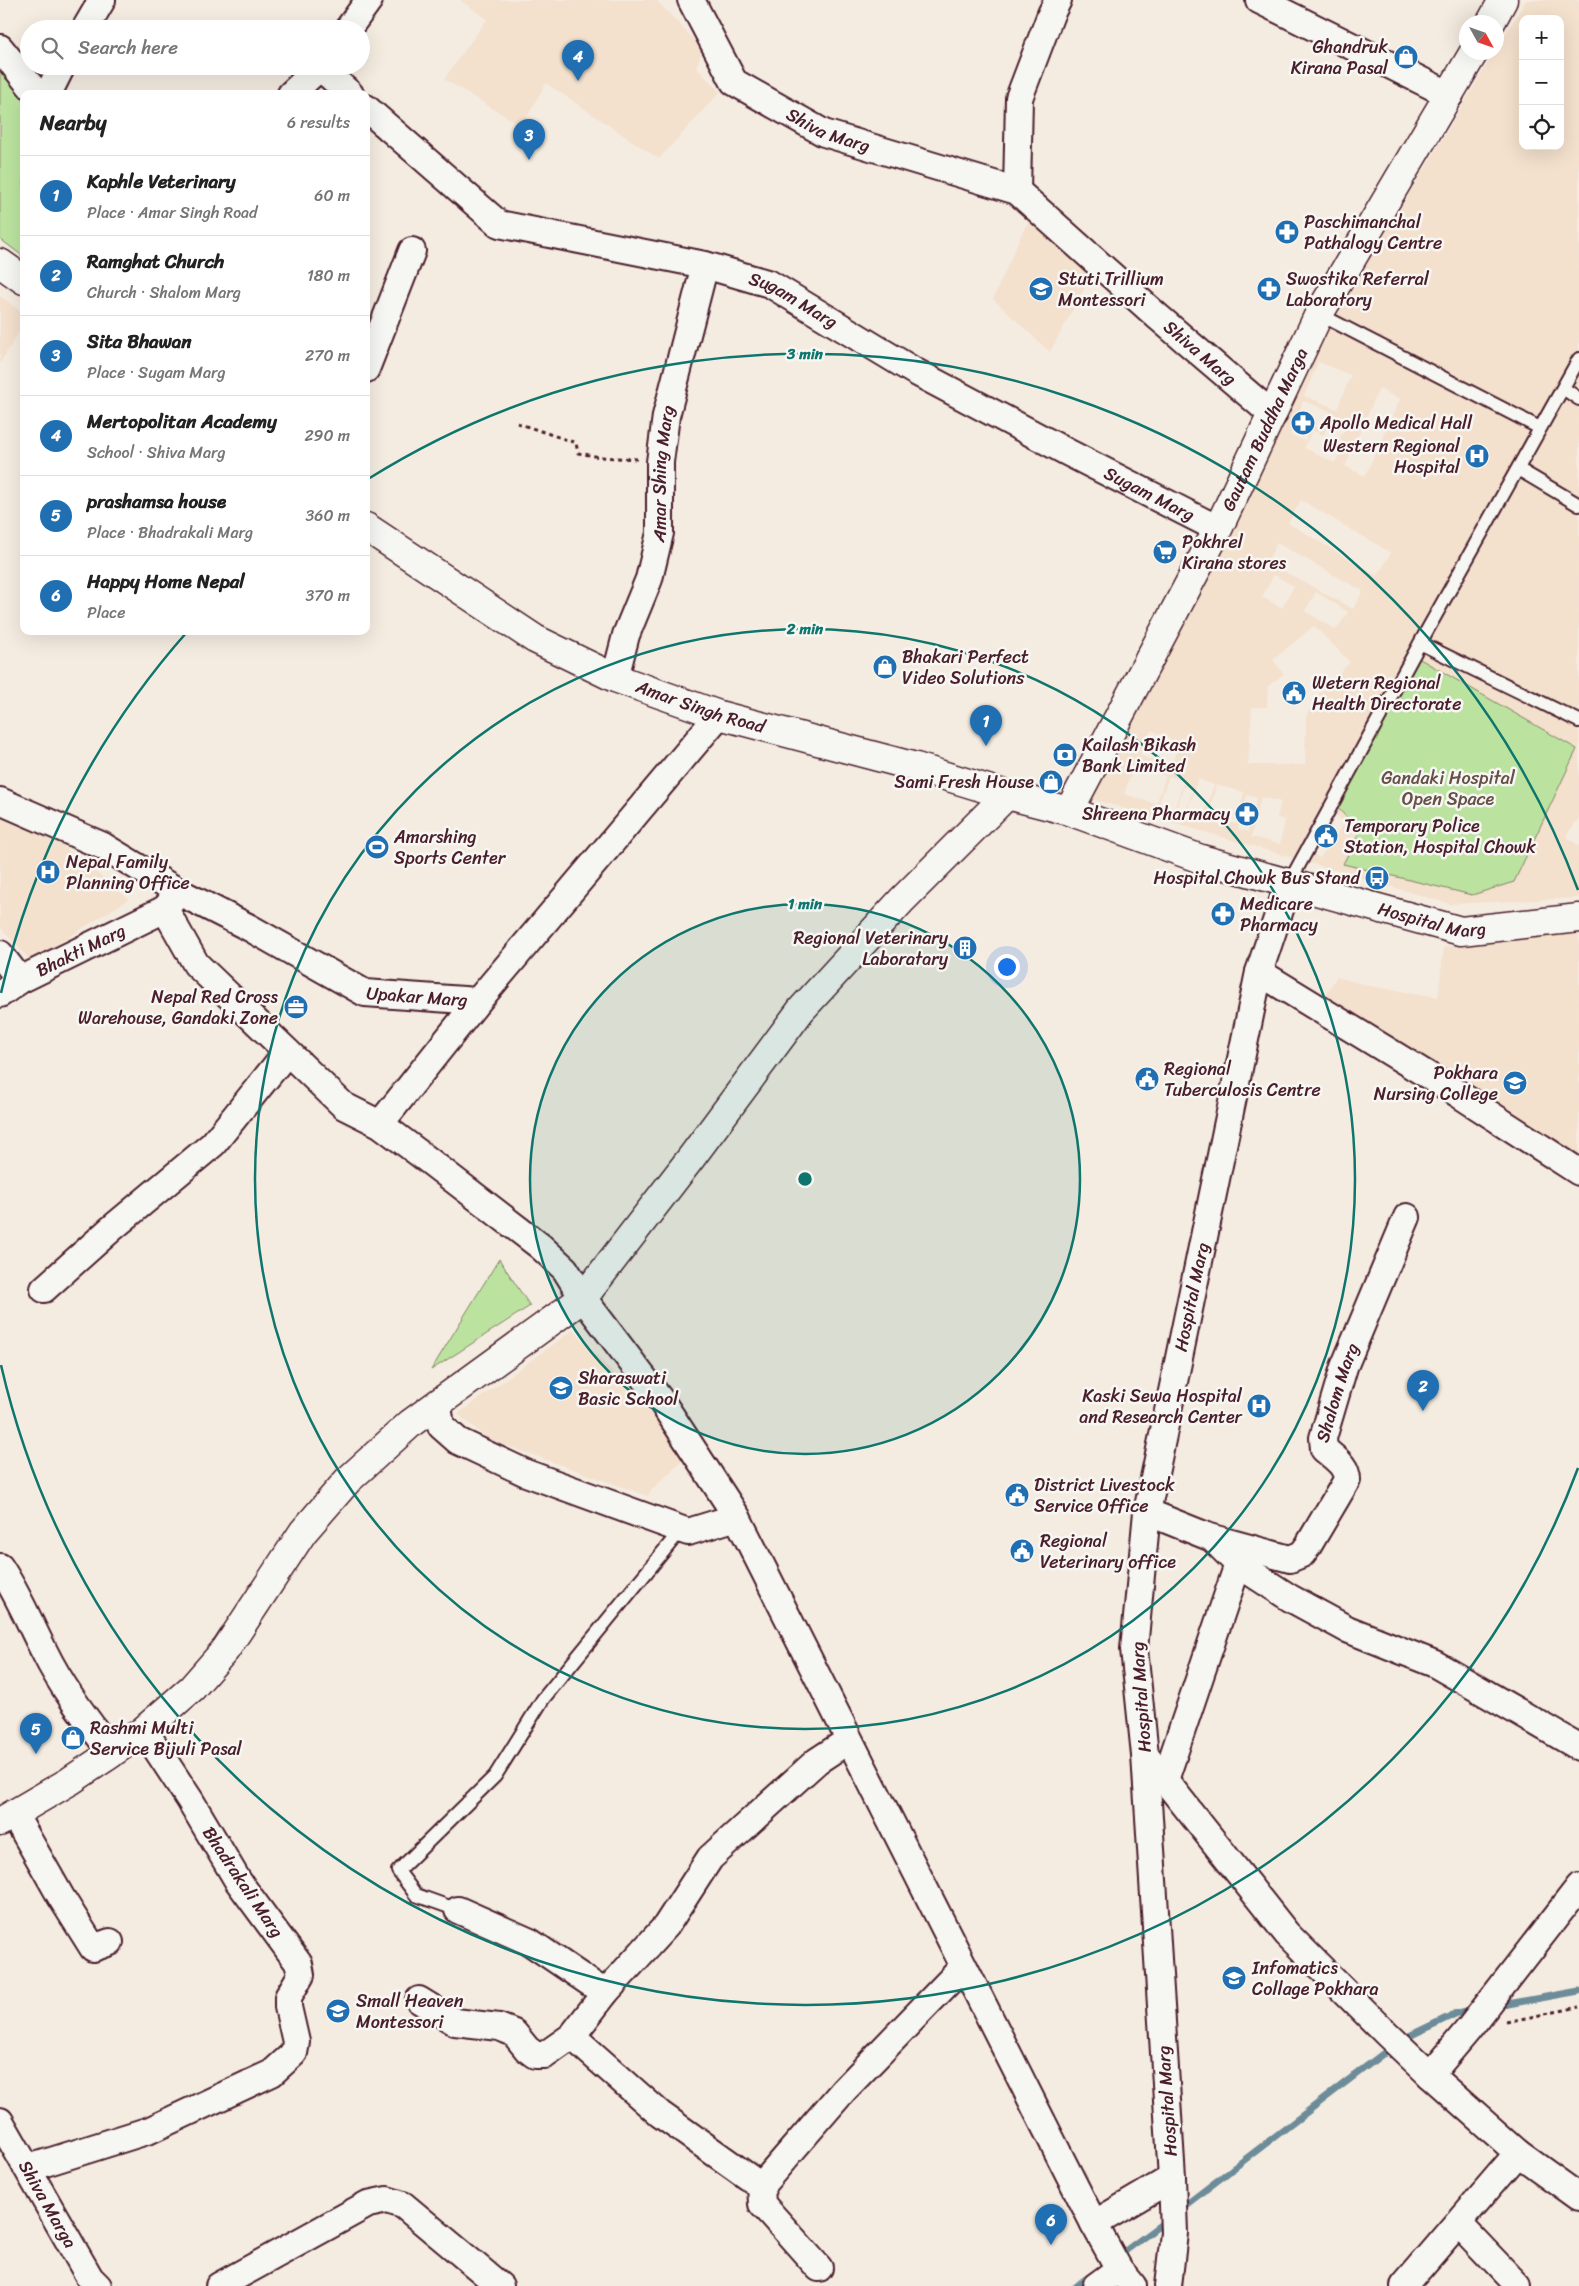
<!DOCTYPE html>
<meta charset="utf-8">
<style>
body{margin:0;font-family:Sriracha,sans-serif;background:#f2f2f2;color:#222}
.controls{position:absolute;right:15px;top:15px;display:grid;overflow:hidden;border-radius:10px;box-shadow:0 5px 20px #0002}
.controls button{width:45px;height:45px;display:grid;place-items:center;padding:0;border:0;border-bottom:1px solid #e0e0e0;background:#fff;color:#222;font:25px sans-serif}
.compass{position:absolute;left:1459px;top:15px;width:45px;height:45px;border-radius:50%;background:#fff;box-shadow:0 5px 20px #0002;rotate:130deg}
.you{position:absolute;left:1006px;top:966px;width:18px;height:18px;margin:-12px;border:4px solid #fff;border-radius:50%;background:#1a73e8;box-shadow:0 0 0 8px #1a73e833}
.badge{display:grid;place-items:center;width:32px;height:32px;border-radius:50%;background:#1f6fb2;color:#fff;font-size:16px;font-weight:700}
.pin{position:absolute;translate:-50% -41px;filter:drop-shadow(0 1px 2px #0008)}
.pin::after{content:'';position:absolute;top:26px;width:18px;height:15px;background:inherit;clip-path:polygon(0 0,100% 0,50% 100%)}
.list{margin:0;padding:0;list-style:none}
h2{display:flex;justify-content:space-between;align-items:center;height:65px;margin:0;padding:0 20px;font-size:21px}
h2 small{font-size:16px;font-weight:400;color:#767676}
.list li{display:grid;grid-template-columns:32px 1fr auto;gap:15px;align-items:center;box-sizing:border-box;height:80px;padding:0 20px;border-top:1px solid #e0e0e0}
.list b{display:block;font-size:19px;white-space:nowrap}
.list p{margin:0;font-size:16px;white-space:nowrap;color:#767676}
.list em{font-size:16px;font-style:normal;color:#767676}
.icon{flex:none;width:28px;height:28px;fill:none;stroke:currentColor;stroke-width:2;stroke-linecap:round;stroke-linejoin:round}
.map{position:relative;flex:none;width:1579px;height:2286px;overflow:hidden}
.search{position:absolute;background:#fff;box-shadow:0 5px 20px #0002;left:20px;top:20px;width:350px;height:55px;display:flex;align-items:center;gap:12px;box-sizing:border-box;padding:0 18px;border-radius:28px;color:#767676;font-size:19px}
.panel{position:absolute;background:#fff;box-shadow:0 5px 20px #0002;left:20px;top:90px;width:350px;height:545px;border-radius:10px}
.map>svg:first-child{display:block}
</style>
<div class="map">
<svg width="1579" height="2286" viewBox="0 0 1579 2286">
<rect width="100%" height="100%" fill="#f5ece1"/>
<filter id="ink" filterUnits="userSpaceOnUse"><feTurbulence type="fractalNoise" baseFrequency=".02" numOctaves="2"/><feDisplacementMap in="SourceGraphic" scale="10" xChannelSelector="R" yChannelSelector="G"/><feConvolveMatrix kernelMatrix="1 2 1 2 8 2 1 2 1" color-interpolation-filters="sRGB"/></filter>
<g filter="url(#ink)">
<!-- built -->
<path fill="#f3e0cd" fill-rule="evenodd" d="M460,0h196l47,49 -7,18 24,25 -61,67 -113,-76 -24,43 -78,-47 43,-60z
M1526,0h53v818l-13,18 13,10v52l-129,6 -358,-105 240,-477zM1523,19h37v127h-37zM1318,362l33,13 -14,34 -33,-13zM1379,389l21,10 -35,77 -20,-10zM1303,401l27,10 -8,19 -11,-5 -6,16 -15,-6zM1333,414l15,7 -9,19 6,3 -10,20 -31,-15 8,-18 11,5zM1301,500l90,53 -14,23 -89,-53zM1277,543l86,48 -10,18 -86,-47zM1274,575l20,11 -12,22 -20,-11zM1316,592l32,20 -12,18 -31,-19zM1314,626l36,36 -36,37 -8,18 -1,48h-57l4,-58h15l1,-21 16,-12 -11,-14zM1151,730l29,14 -11,24 -29,-13zM1134,766l32,10 -10,28 -32,-10zM1169,776l15,5 -11,31 -15,-6zM1198,779l16,6 -11,32 -16,-6zM1216,785l28,7 -8,32 -28,-7zM1184,786l9,4 -9,25 -9,-3zM1247,795l10,3 -9,34 -10,-3zM1261,797l20,5 -4,16 8,2 -5,24 -29,-7zM1333,813l12,10 -25,35 -13,-8zM1360,831l170,17 -16,34 -170,-18z
M1033,213l64,52 -47,87 -57,-53 29,-66z
M0,296l24,18v10l-24,39z
M0,815l63,31 66,53 -98,62 -31,-34z
M1579,933v232l-255,-165 12,-23 34,9 68,11 6,-50z
M573,1330l116,125 -37,34 -4,7 -160,-57 -30,-25z"/>
<!-- green -->
<path fill="#bbe39f" stroke="#828165" d="M0,62l24,33v162l-24,-18z
M1413,655l164,94 -63,133 -42,13 -129,-31 17,-33 -32,-33z
M499,1259l31,47 -99,64z"/>
<g fill="none" stroke-linecap="round" stroke-linejoin="round">
<!-- stream -->
<path stroke="#6d8c99" stroke-width="7" d="M1497,2006l82,-15
M1401,2040l56,-27 17,-3
M1179,2210l214,-164
M1117,2257l50,-37
M1076,2286l16,-11"/>
<defs>
<path id="service" d="M1319,314l221,114
M1563,388l16,11
M1518,469l61,36
M1420,643l159,78
M1289,883l131,-240 159,-284
M458,1910l-42,-15 -18,-24 97,-95 48,-77 138,-169"/>
<g id="minor">
<path id="s1" d="M691,0l43,82 90,51 193,58 140,125 116,99"/>
<path d="M1259,0l191,95"/>
<path d="M85,29l17,-29"/>
<path d="M348,29l21,-29"/>
<path d="M0,48l37,46"/>
<path d="M320,67l30,27"/>
<path d="M48,94l14,-28"/>
<path d="M291,94l30,-28"/>
<path id="s2" d="M366,108l133,116 206,41 65,19 144,87 153,81 151,77"/>
<path d="M1017,191l2,-93 32,-84 7,-14"/>
<path d="M366,369l46,-118"/>
<path id="s3" d="M615,678l11,-43 23,-56 11,-46v-71l6,-46 39,-151"/>
<path id="s4" d="M0,801l103,45 76,46 71,36 115,65 113,8 241,-286"/>
<path d="M179,892l-14,17 31,55 148,142 36,18 48,36 112,86 25,23 18,29 79,104 75,115 357,707 25,45 14,17"/>
<path d="M0,954l20,26"/>
<path d="M1259,972l201,123 119,77"/>
<path id="s5" d="M0,994l20,-14 145,-71"/>
<path d="M380,1124l98,-123"/>
<path d="M44,1289l67,-60 102,-85 74,-92"/>
<path d="M438,1405l3,21 17,15 68,32 162,59 49,-15"/>
<path d="M1147,1512l65,26 26,26 52,34 57,31 88,35 144,83"/>
<path id="s6" d="M1213,1538l77,21 12,-5 6,-8 39,-66c0,-15 -13,-22 -23,-31l-1,-11 21,-71 63,-150"/>
<path d="M0,1567c18,27 29,55 44,84 18,37 43,69 68,102"/>
<path d="M1145,1755l142,179 100,100 43,41 88,78 61,44"/>
<path d="M1165,1780l73,-216"/>
<path d="M14,1814l47,83 32,51 17,-6"/>
<path d="M458,1910l72,32 75,51"/>
<path d="M419,2000l36,22 44,5 15,6 13,16 8,6h10l27,-19 33,-43 61,-67 44,-68 107,-97 32,-21"/>
<path d="M572,2036l88,78 101,72"/>
<path d="M1430,2075l38,-45 111,-143"/>
<path id="s7" d="M0,2121l90,157 8,8"/>
<path d="M29,2168l121,-38 122,-57 22,-20 2,-11 -8,-35v-10l13,-22 -2,-11 -61,-83 -48,-81 -46,-70"/>
<path d="M1094,2224l78,-46"/>
<path d="M1459,2224l59,62"/>
<path d="M819,2268l-57,-64 -1,-18 82,-95 120,-124"/>
<path d="M219,2286l149,-82 19,-4 16,5 97,81"/>
<path d="M1096,2286l23,-17"/>
<path id="s8" d="M1168,2286l6,-53 -2,-55 -27,-423 -11,-106 13,-137 112,-540 30,-89"/>
<path d="M1404,2286l114,-133"/>
</g>
<g id="secondary">
<path d="M1491,22l12,-22"/>
<path id="s9" d="M1069,811l149,-282 101,-215 155,-262"/>
<path d="M0,1822l70,-41 42,-28 32,-23 48,-42 34,-39 77,-117 45,-52 63,-57 172,-125 108,-140 110,-148 101,-110 105,-105"/>
</g>
<g id="primary">
<path d="M0,263l24,17"/>
<path id="s10" d="M366,527l169,112 80,39 104,37 197,52 91,28 62,16 132,48 260,72 118,-13"/>
</g>
</defs>
<!-- service casing -->
<use href="#service" stroke="#4a1f2b" stroke-width="16"/>
<!-- minor casing -->
<use href="#minor" stroke="#4a1f2b" stroke-width="30"/>
<!-- secondary casing -->
<use href="#secondary" stroke="#4a1f2b" stroke-width="31"/>
<!-- primary casing -->
<use href="#primary" stroke="#4a1f2b" stroke-width="31"/>
<!-- path -->
<path stroke="#4a1f2b" stroke-width="3" stroke-dasharray="4 4" stroke-linecap="butt" d="M517,423l59,20 2,10 22,4 37,2
M1506,2022l73,-15"/>
<!-- service -->
<use href="#service" stroke="#f6f6f2" stroke-width="12"/>
<!-- minor -->
<use href="#minor" stroke="#f6f6f2" stroke-width="26"/>
<!-- secondary -->
<use href="#secondary" stroke="#f6f6f2" stroke-width="28"/>
<!-- primary -->
<use href="#primary" stroke="#f6f6f2" stroke-width="28"/>
</g>
</g>
<!-- distance rings -->
<circle cx="805" cy="1179" r="275" fill="#0f766e" fill-opacity=".12"/>
<g fill="none" stroke="#0f766e" stroke-width="2.5">
<circle cx="805" cy="1179" r="275"/>
<circle cx="805" cy="1179" r="550"/>
<path d="M1578 1468A825 825 0 0 1 1 1365M1 993A825 825 0 0 1 187 632M368 479A825 825 0 0 1 1578 890"/>
</g>
<!-- icons -->
<defs>
<symbol id="shop-disc" viewBox="-11 -11 22 22"><circle r="9.5" fill="#1f6fb2" stroke="#f6f6f2"/><path d="M-5-2.5h2.3a2.7 3.5 0 0 1 5.4 0H5L5.5 6h-11ZM-1.5-2.5h3a1.5 2.3 0 0 0-3 0Z" fill="#fff"/></symbol>
<symbol id="pharmacy-disc" viewBox="-11 -11 22 22"><circle r="9.5" fill="#1f6fb2" stroke="#f6f6f2"/><path d="M-2-6h4v4h4v4h-4v4h-4v-4h-4v-4h4Z" fill="#fff"/></symbol>
<symbol id="school-disc" viewBox="-11 -11 22 22"><circle r="9.5" fill="#1f6fb2" stroke="#f6f6f2"/><path d="M0-5L7-2L0 1L-7-2ZM-4 1L0 2.5L4 1V4Q0 6-4 4Z" fill="#fff"/></symbol>
<symbol id="hospital-disc" viewBox="-11 -11 22 22"><circle r="9.5" fill="#1f6fb2" stroke="#f6f6f2"/><path d="M-5-5h3v3.5h4V-5h3V5h-3V1.5h-4V5h-3Z" fill="#fff"/></symbol>
<symbol id="supermarket-disc" viewBox="-11 -11 22 22"><circle r="9.5" fill="#1f6fb2" stroke="#f6f6f2"/><path d="M-6-5.5h2.5l.6 2H6L4.5 2H-2.5L-4.4-4H-6ZM-1.5 3.2a1.3 1.3 0 1 0 .1 0ZM3 3.2a1.3 1.3 0 1 0 .1 0Z" fill="#fff"/></symbol>
<symbol id="civic-disc" viewBox="-11 -11 22 22"><circle r="9.5" fill="#1f6fb2" stroke="#f6f6f2"/><path d="M-.6-6.5H3V-4.5H.6V-3L4-1V1h2V6H-6V1h2V-1L-.6-3ZM-1.2 2.5V6h2.4V2.5Z" fill="#fff"/></symbol>
<symbol id="bank-disc" viewBox="-11 -11 22 22"><circle r="9.5" fill="#1f6fb2" stroke="#f6f6f2"/><path d="M-6-4H6V4H-6ZM0-2.3a2.3 2.3 0 1 0 0 4.6a2.3 2.3 0 1 0 0-4.6Z" fill="#fff"/></symbol>
<symbol id="stadium-disc" viewBox="-11 -11 22 22"><circle r="9.5" fill="#1f6fb2" stroke="#f6f6f2"/><path d="M0-5a6.5 5 0 1 0 0 10a6.5 5 0 1 0 0-10ZM-3.5-1.8h7v3.6h-7Z" fill="#fff"/></symbol>
<symbol id="bus-disc" viewBox="-11 -11 22 22"><circle r="9.5" fill="#1f6fb2" stroke="#f6f6f2"/><path d="M-5-6H5V4H4V6H2V4H-2V6H-4V4H-5ZM-3.5-4V0h7V-4ZM-3.5 1.2v1.5H-2V1.2ZM2 1.2v1.5H3.5V1.2Z" fill="#fff"/></symbol>
<symbol id="building-disc" viewBox="-11 -11 22 22"><circle r="9.5" fill="#1f6fb2" stroke="#f6f6f2"/><path d="M-4-6H4V6H1V3H-1V6H-4ZM-2.5-4.3h1.7v1.8h-1.7ZM.8-4.3h1.7v1.8H.8ZM-2.5-1h1.7V.8h-1.7ZM.8-1h1.7V.8H.8Z" fill="#fff"/></symbol>
<symbol id="office-disc" viewBox="-11 -11 22 22"><circle r="9.5" fill="#1f6fb2" stroke="#f6f6f2"/><path d="M-6-3h4V-5.5h4V-3h4V5H-6ZM-1-4.5V-3h2v-1.5ZM-6 0V1H6V0Z" fill="#fff"/></symbol>
<symbol id="university-disc" viewBox="-11 -11 22 22"><circle r="9.5" fill="#1f6fb2" stroke="#f6f6f2"/><path d="M0-5L7-2L0 1L-7-2ZM-4 1L0 2.5L4 1V4Q0 6-4 4Z" fill="#fff"/></symbol>
</defs>
<g fill-rule="evenodd">
<use href="#shop-disc" x="1392" y="43" width="28" height="28"/>
<use href="#pharmacy-disc" x="1273" y="218" width="28" height="28"/>
<use href="#school-disc" x="1027" y="275" width="28" height="28"/>
<use href="#pharmacy-disc" x="1255" y="275" width="28" height="28"/>
<use href="#pharmacy-disc" x="1289" y="409" width="28" height="28"/>
<use href="#hospital-disc" x="1463" y="442" width="28" height="28"/>
<use href="#supermarket-disc" x="1151" y="538" width="28" height="28"/>
<use href="#shop-disc" x="871" y="653" width="28" height="28"/>
<use href="#civic-disc" x="1280" y="679" width="28" height="28"/>
<use href="#bank-disc" x="1051" y="741" width="28" height="28"/>
<use href="#shop-disc" x="1037" y="768" width="28" height="28"/>
<use href="#pharmacy-disc" x="1233" y="800" width="28" height="28"/>
<use href="#civic-disc" x="1312" y="822" width="28" height="28"/>
<use href="#stadium-disc" x="363" y="833" width="28" height="28"/>
<use href="#hospital-disc" x="34" y="858" width="28" height="28"/>
<use href="#bus-disc" x="1363" y="864" width="28" height="28"/>
<use href="#pharmacy-disc" x="1209" y="900" width="28" height="28"/>
<use href="#building-disc" x="951" y="934" width="28" height="28"/>
<use href="#office-disc" x="282" y="993" width="28" height="28"/>
<use href="#civic-disc" x="1133" y="1065" width="28" height="28"/>
<use href="#university-disc" x="1501" y="1069" width="28" height="28"/>
<use href="#school-disc" x="547" y="1374" width="28" height="28"/>
<use href="#hospital-disc" x="1245" y="1392" width="28" height="28"/>
<use href="#civic-disc" x="1003" y="1481" width="28" height="28"/>
<use href="#civic-disc" x="1008" y="1537" width="28" height="28"/>
<use href="#shop-disc" x="59" y="1724" width="28" height="28"/>
<use href="#university-disc" x="1220" y="1964" width="28" height="28"/>
<use href="#school-disc" x="324" y="1997" width="28" height="28"/>
</g>
<g text-anchor="middle" dominant-baseline="central" stroke-width="5" stroke-linejoin="round" paint-order="stroke">
<!-- poi labels -->
<g font-size="18" fill="#4a1f2b" stroke="#f6f6f2" text-anchor="start">
<text x="1388" y="47" text-anchor="end">Ghandruk<tspan x="1388" dy="21">Kirana Pasal</tspan></text>
<text x="1304" y="222">Paschimanchal<tspan x="1304" dy="21">Pathalogy Centre</tspan></text>
<text x="1058" y="279">Stuti Trillium<tspan x="1058" dy="21">Montessori</tspan></text>
<text x="1286" y="279">Swostika Referral<tspan x="1286" dy="21">Laboratory</tspan></text>
<text x="1320" y="423">Apollo Medical Hall</text>
<text x="1460" y="446" text-anchor="end">Western Regional<tspan x="1460" dy="21">Hospital</tspan></text>
<text x="1182" y="542">Pokhrel<tspan x="1182" dy="21">Kirana stores</tspan></text>
<text x="902" y="657">Bhakari Perfect<tspan x="902" dy="21">Video Solutions</tspan></text>
<text x="1312" y="683">Wetern Regional<tspan x="1312" dy="21">Health Directorate</tspan></text>
<text x="1082" y="745">Kailash Bikash<tspan x="1082" dy="21">Bank Limited</tspan></text>
<text x="1034" y="782" text-anchor="end">Sami Fresh House</text>
<text x="1230" y="814" text-anchor="end">Shreena Pharmacy</text>
<text x="1344" y="826">Temporary Police<tspan x="1344" dy="21">Station, Hospital Chowk</tspan></text>
<text x="394" y="837">Amarshing<tspan x="394" dy="21">Sports Center</tspan></text>
<text x="66" y="862">Nepal Family<tspan x="66" dy="21">Planning Office</tspan></text>
<text x="1360" y="878" text-anchor="end">Hospital Chowk Bus Stand</text>
<text x="1240" y="904">Medicare<tspan x="1240" dy="21">Pharmacy</tspan></text>
<text x="948" y="938" text-anchor="end">Regional Veterinary<tspan x="948" dy="21">Laboratary</tspan></text>
<text x="278" y="997" text-anchor="end">Nepal Red Cross<tspan x="278" dy="21">Warehouse, Gandaki Zone</tspan></text>
<text x="1164" y="1069">Regional<tspan x="1164" dy="21">Tuberculosis Centre</tspan></text>
<text x="1498" y="1073" text-anchor="end">Pokhara<tspan x="1498" dy="21">Nursing College</tspan></text>
<text x="578" y="1378">Sharaswati<tspan x="578" dy="21">Basic School</tspan></text>
<text x="1242" y="1396" text-anchor="end">Kaski Sewa Hospital<tspan x="1242" dy="21">and Research Center</tspan></text>
<text x="1034" y="1485">District Livestock<tspan x="1034" dy="21">Service Office</tspan></text>
<text x="1040" y="1541">Regional<tspan x="1040" dy="21">Veterinary office</tspan></text>
<text x="90" y="1728">Rashmi Multi<tspan x="90" dy="21">Service Bijuli Pasal</tspan></text>
<text x="1252" y="1968">Infomatics<tspan x="1252" dy="21">Collage Pokhara</tspan></text>
<text x="356" y="2001">Small Heaven<tspan x="356" dy="21">Montessori</tspan></text>
</g>
<!-- street labels -->
<g font-size="18" fill="#4a1f2b" stroke="#f6f6f2">
<text stroke="none"><textPath href="#s1" startOffset="199">Shiva Marg</textPath></text>
<text stroke="none"><textPath href="#s2" startOffset="482">Sugam Marg</textPath></text>
<text stroke="none"><textPath href="#s1" startOffset="642">Shiva Marg</textPath></text>
<text stroke="none"><textPath href="#s9" startOffset="429">Gautam Buddha Marga</textPath></text>
<text stroke="none"><textPath href="#s3" startOffset="212">Amar Shing Marg</textPath></text>
<text stroke="none"><textPath href="#s2" startOffset="888">Sugam Marg</textPath></text>
<text stroke="none"><textPath href="#s10" startOffset="382">Amar Singh Road</textPath></text>
<text stroke="none"><textPath href="#s10" startOffset="1145">Hospital Marg</textPath></text>
<text stroke="none"><textPath href="#s5" startOffset="92">Bhakti Marg</textPath></text>
<text stroke="none"><textPath href="#s4" startOffset="465">Upakar Marg</textPath></text>
<text stroke="none"><textPath href="#s8" startOffset="996">Hospital Marg</textPath></text>
<text stroke="none"><textPath href="#s6" startOffset="278">Shalom Marg</textPath></text>
<text transform="translate(1141 1697) rotate(-94)">Hospital Marg</text>
<text transform="translate(243 1882) rotate(56)">Bhadrakali Marg</text>
<text transform="translate(1167 2101) rotate(-94)">Hospital Marg</text>
<text stroke="none"><textPath href="#s7" startOffset="96">Shiva Marga</textPath></text>
</g>
<!-- park labels -->
<g font-size="18" fill="#665048" stroke="#f6f6f2">
<text x="1448" y="778">Gandaki Hospital<tspan x="1448" dy="21">Open Space</tspan></text>
</g>
</g>
<circle cx="805" cy="1179" r="8" fill="#0f766e" stroke="#f6f6f2" stroke-width="2.5"/>
<g font-size="15" text-anchor="middle" font-weight="bold" fill="#0f766e" stroke="#f6f6f2" stroke-width="5" stroke-linejoin="round" paint-order="stroke">
<text x="805" y="359">3 min</text>
<text x="805" y="634">2 min</text>
<text x="805" y="909">1 min</text>
</g>
</svg>
<div class="controls">
<button>+</button>
<button>−</button>
<button><svg class="icon" aria-label="locate" viewBox="0 0 24 24"><circle cx="12" cy="12" r="6"/><path d="M12 2v4M12 18v4M2 12h4M18 12h4"/></svg></button>
</div>
<svg class="compass" viewBox="-18 -18 36 36"><path d="M0-13l5 13h-10z" fill="#e53935"/><path d="M0 13l5-13h-10z" fill="#767676"/></svg>
<div class="you"></div>
<div class="pin badge" style="left:986px;top:746px">1</div>
<div class="pin badge" style="left:1423px;top:1411px">2</div>
<div class="pin badge" style="left:529px;top:160px">3</div>
<div class="pin badge" style="left:578px;top:81px">4</div>
<div class="pin badge" style="left:36px;top:1754px">5</div>
<div class="pin badge" style="left:1051px;top:2245px">6</div>
<div class="search"><svg class="icon" aria-label="search" viewBox="0 0 24 24"><circle cx="10" cy="10" r="6"/><path d="M15 15l6 6"/></svg>Search here</div>
<section class="panel">
<h2>Nearby<small>6 results</small></h2>
<ul class="list">
<li><span class="badge">1</span><div><b>Kaphle Veterinary</b><p>Place · Amar Singh Road</p></div><em>60 m</em></li>
<li><span class="badge">2</span><div><b>Ramghat Church</b><p>Church · Shalom Marg</p></div><em>180 m</em></li>
<li><span class="badge">3</span><div><b>Sita Bhawan</b><p>Place · Sugam Marg</p></div><em>270 m</em></li>
<li><span class="badge">4</span><div><b>Mertopolitan Academy</b><p>School · Shiva Marg</p></div><em>290 m</em></li>
<li><span class="badge">5</span><div><b>prashamsa house</b><p>Place · Bhadrakali Marg</p></div><em>360 m</em></li>
<li><span class="badge">6</span><div><b>Happy Home Nepal</b><p>Place</p></div><em>370 m</em></li>
</ul>
</section>
</div>
